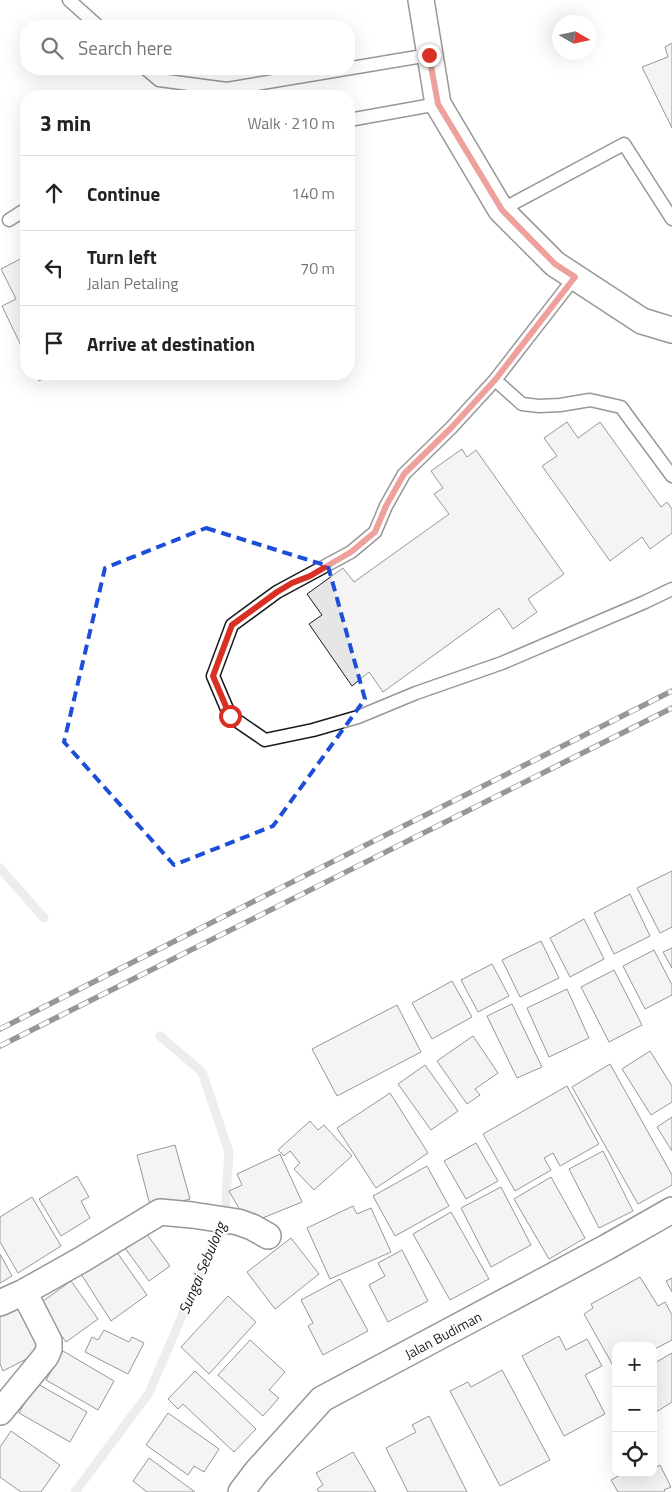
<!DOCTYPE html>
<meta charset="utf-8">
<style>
body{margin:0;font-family:"Titillium Web",sans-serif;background:#f6f6f6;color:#222}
.controls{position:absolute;right:15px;bottom:15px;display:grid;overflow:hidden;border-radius:10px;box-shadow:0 5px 20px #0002}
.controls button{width:45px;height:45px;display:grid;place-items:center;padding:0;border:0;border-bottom:1px solid #e0e0e0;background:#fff;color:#222;font:25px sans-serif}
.compass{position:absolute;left:552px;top:15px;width:45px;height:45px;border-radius:50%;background:#fff;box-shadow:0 5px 20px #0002;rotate:99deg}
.stop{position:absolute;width:15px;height:15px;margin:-11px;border:4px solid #d93025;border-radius:50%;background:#fff}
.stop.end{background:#d93025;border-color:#fff;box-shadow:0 1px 5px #0008}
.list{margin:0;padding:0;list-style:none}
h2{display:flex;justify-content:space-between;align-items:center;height:65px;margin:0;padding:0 20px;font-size:21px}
h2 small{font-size:16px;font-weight:400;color:#767676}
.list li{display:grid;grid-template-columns:32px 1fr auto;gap:15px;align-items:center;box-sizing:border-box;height:75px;padding:0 20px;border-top:1px solid #e0e0e0}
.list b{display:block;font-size:19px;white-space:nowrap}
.list p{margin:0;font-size:16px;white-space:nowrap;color:#767676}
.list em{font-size:16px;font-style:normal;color:#767676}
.icon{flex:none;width:28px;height:28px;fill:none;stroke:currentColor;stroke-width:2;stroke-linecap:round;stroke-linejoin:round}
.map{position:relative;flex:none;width:672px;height:1492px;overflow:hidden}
.search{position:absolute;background:#fff;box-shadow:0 5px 20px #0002;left:20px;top:20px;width:335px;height:55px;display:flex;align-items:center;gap:12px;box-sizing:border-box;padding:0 18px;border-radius:20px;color:#767676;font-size:19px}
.panel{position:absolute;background:#fff;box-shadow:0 5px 20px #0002;left:20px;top:90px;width:335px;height:290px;border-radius:20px}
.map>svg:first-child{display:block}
</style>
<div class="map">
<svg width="672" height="1492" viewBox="0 0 672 1492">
<rect width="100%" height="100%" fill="#fff"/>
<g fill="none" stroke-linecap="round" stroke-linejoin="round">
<!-- stream -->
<path stroke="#d7d7d7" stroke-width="9" d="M0,868l44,50
M75,1492l74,-99 76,-178 4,-63 -27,-80 -42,-36"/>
</g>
<!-- building -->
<path fill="#e6e6e6" stroke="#1a1a1a" d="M672,43v85l-30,-61 26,-10 -3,-10z
M26,256v100l-24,-50 14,-7 -15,-30z
M35,374h18l-14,7z
M567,422l11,16 22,-16 61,85 6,-5 5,7v24l-22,16 -8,-12 -32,24 -68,-95 15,-10 -13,-18z
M462,449l5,8 9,-7 88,124 -36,25 9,13 -24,17 -14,-21 -116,84 -14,-20 -17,14 -43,-62 13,-9 -15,-21 36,-26 11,14 95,-68 -15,-20 9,-6 -12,-17z
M672,871v56l-12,6 -23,-45z
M630,894l20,42 -36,18 -20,-41z
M584,919l20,40 -34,18 -20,-39z
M541,941l18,37 -39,19 -18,-37z
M672,948v20l-9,-16z
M654,950l18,35v10l-27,14 -22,-43z
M492,964l17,32 -31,16 -17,-32z
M614,970l28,55 -33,17 -28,-55z
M452,981l20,36 -40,22 -20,-36z
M567,989l22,49 -40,19 -22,-49z
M512,1004l30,63 -25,11 -30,-62z
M397,1005l24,47 -84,44 -25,-47z
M473,1036l25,37 -23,16 5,6 -13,9 -30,-43z
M650,1051l22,35v16l-21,13 -29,-46z
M610,1064l62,111v10l-34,19 -66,-117z
M425,1065l33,46 -27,19 -33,-46z
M567,1086l32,58 -39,22 -7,-13 -9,5 7,12 -36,21 -32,-57z
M390,1093l38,60 -52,35 -39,-60z
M672,1117v34l-15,-24z
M310,1121l8,9 6,-5 28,31 -38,34 -20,-21 6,-6 -10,-12 -6,5 -6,-6z
M476,1143l22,38 -32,18 -22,-38z
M175,1145l15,54 -39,10 -14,-54z
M603,1151l30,60 -34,17 -30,-59z
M280,1154l22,48 -54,22 -19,-33 13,-6 -5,-11z
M427,1166l22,40 -54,30 -22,-40z
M77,1176l12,21 -8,4 9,17 -29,18 -22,-37z
M551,1177l34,61 -36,21 -35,-60z
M501,1187l30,58 -40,22 -30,-59z
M32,1197l29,49 -43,27 -18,-31v-25z
M353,1206l4,8 14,-6 20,44 -61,27 -23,-51z
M451,1212l38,67 -39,21 -37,-66z
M146,1233l24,33 -21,15 -24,-33z
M291,1238l28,36 -44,35 -28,-37z
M402,1250l26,51 -40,21 -19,-37 16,-9 -7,-13z
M116,1251l31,44 -36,26 -30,-47z
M0,1254l12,22 -12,7z
M640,1277l18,29 7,-4 7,13v25l-19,10v-4h-37v25l-32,-57 9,-6 -2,-4z
M672,1278v14l-6,-11z
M340,1279l28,52 -45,24 -15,-29 5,-3 -12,-23z
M71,1281l27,38 -32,23 -27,-38z
M228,1296l28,26 -47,52 -28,-27z
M20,1307l20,45 -37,19 -3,-7v-48z
M104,1330l25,12 3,-5 12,6 -16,31 -43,-22 7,-15 6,3z
M559,1336l7,14 21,-11 15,27 -17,9 20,39 -41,22 -42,-80z
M250,1340l35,32 -16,18 10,8 -16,18 -45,-41z
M63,1351l51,30 -16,29 -52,-30z
M672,1353v49l-19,12v-50z
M502,1370l48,90 -50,26 -50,-95 18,-9 3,5z
M195,1371l61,58 -22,23 -51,-48 -5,5 -10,-10z
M36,1383l51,29 -17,30 -51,-29z
M168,1413l51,36 -15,23 -10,-6 -6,9 -42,-30z
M429,1416l38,76h-59l-22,-44 30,-16 -4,-7z
M11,1431l49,34 -19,27h-20l-21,-15v-30z
M353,1452l23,40h-57l-2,-3 6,-4 -7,-12z
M149,1458l46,34h-48l-14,-11z
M660,1465l11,22 -7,3 1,2h-47l-7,-12 13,-7h29v-4z"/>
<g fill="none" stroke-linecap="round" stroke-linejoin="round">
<defs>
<path id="lane" d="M69,0l29,26
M146,69l13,11 68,9 202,-34
M349,120l89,-16
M501,210l123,-66 48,75
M9,220l17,-11
M575,277l-80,103 -44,48 -47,46 -18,32 -11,26 -24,20 -74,40 -45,33 -19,51 17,40 35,24 48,-10 45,-13 58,-24 86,-30 143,-61 27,-13
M495,380l27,24 17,2 21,-1 30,-5 31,7 51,69"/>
<path id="street" d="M421,0l17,104 63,106 54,54 87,57 30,9
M0,1303l24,-11 57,-32 79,-48 32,3 46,7 14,5 16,9
M0,1412l46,-56 3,-7v-8l-25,-49
M241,1492l16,-21 65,-72 285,-152 65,-37"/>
</defs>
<!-- lane casing -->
<use href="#lane" stroke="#1a1a1a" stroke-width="15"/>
<!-- street casing -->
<use href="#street" stroke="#1a1a1a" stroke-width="28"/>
<!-- lane -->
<use href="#lane" stroke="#fff" stroke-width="12"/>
<!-- street -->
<use href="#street" stroke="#fff" stroke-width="25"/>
<defs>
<path id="rail" d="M0,1029l672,-338
M0,1046l672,-338"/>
</defs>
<!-- rail casing -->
<use href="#rail" stroke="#1a1a1a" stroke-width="5.5"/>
<!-- rail -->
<use href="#rail" stroke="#fff" stroke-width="4" stroke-dasharray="11" stroke-linecap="butt"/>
</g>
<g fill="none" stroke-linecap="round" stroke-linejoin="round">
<!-- route -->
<path stroke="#d93025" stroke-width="6" d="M230,716l-17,-40 19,-51 45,-33 15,-9 18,-7 41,-24 24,-20 11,-26 18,-32 47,-46 44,-48 80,-103 -20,-13 -53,-54 -64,-106 -9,-49"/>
</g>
<!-- marked area -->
<path d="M0 0H672V1492H0ZM206,528l122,38 37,133 -92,127 -99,39 -110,-123 41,-174z" fill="#fff" fill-opacity=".55" fill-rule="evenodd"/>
<path fill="none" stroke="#1d4ed8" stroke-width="4" stroke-dasharray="10 6" stroke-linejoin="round" d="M206,528l122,38 37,133 -92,127 -99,39 -110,-123 41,-174z"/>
<g text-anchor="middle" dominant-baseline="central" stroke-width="4" stroke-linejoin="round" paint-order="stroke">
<!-- street labels -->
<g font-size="14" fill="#1a1a1a" stroke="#fff">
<text transform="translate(443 1335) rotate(-28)">Jalan Budiman</text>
</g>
<!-- water labels -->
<g font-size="15" font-style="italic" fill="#1a1a1a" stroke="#fff">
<text transform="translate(202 1268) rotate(-67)">Sungai Sebulong</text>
</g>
</g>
</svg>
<div class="controls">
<button>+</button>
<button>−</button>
<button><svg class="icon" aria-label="locate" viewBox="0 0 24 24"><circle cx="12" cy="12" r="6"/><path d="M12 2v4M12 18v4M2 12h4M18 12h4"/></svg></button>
</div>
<svg class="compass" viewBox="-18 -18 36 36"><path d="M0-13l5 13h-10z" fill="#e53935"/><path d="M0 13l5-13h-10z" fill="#767676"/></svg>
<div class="stop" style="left:230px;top:716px"></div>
<div class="stop end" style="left:429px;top:55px"></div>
<div class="search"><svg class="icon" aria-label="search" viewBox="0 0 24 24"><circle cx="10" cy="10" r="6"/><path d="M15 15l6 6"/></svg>Search here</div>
<section class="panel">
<h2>3 min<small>Walk · 210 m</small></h2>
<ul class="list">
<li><svg class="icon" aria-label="ahead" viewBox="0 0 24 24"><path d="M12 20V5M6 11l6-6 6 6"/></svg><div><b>Continue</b></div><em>140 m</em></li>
<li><svg class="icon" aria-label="left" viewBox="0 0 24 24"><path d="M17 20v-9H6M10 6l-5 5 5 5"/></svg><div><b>Turn left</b><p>Jalan Petaling</p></div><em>70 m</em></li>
<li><svg class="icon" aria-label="arrive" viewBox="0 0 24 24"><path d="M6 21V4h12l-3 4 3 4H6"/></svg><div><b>Arrive at destination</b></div></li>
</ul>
</section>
</div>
